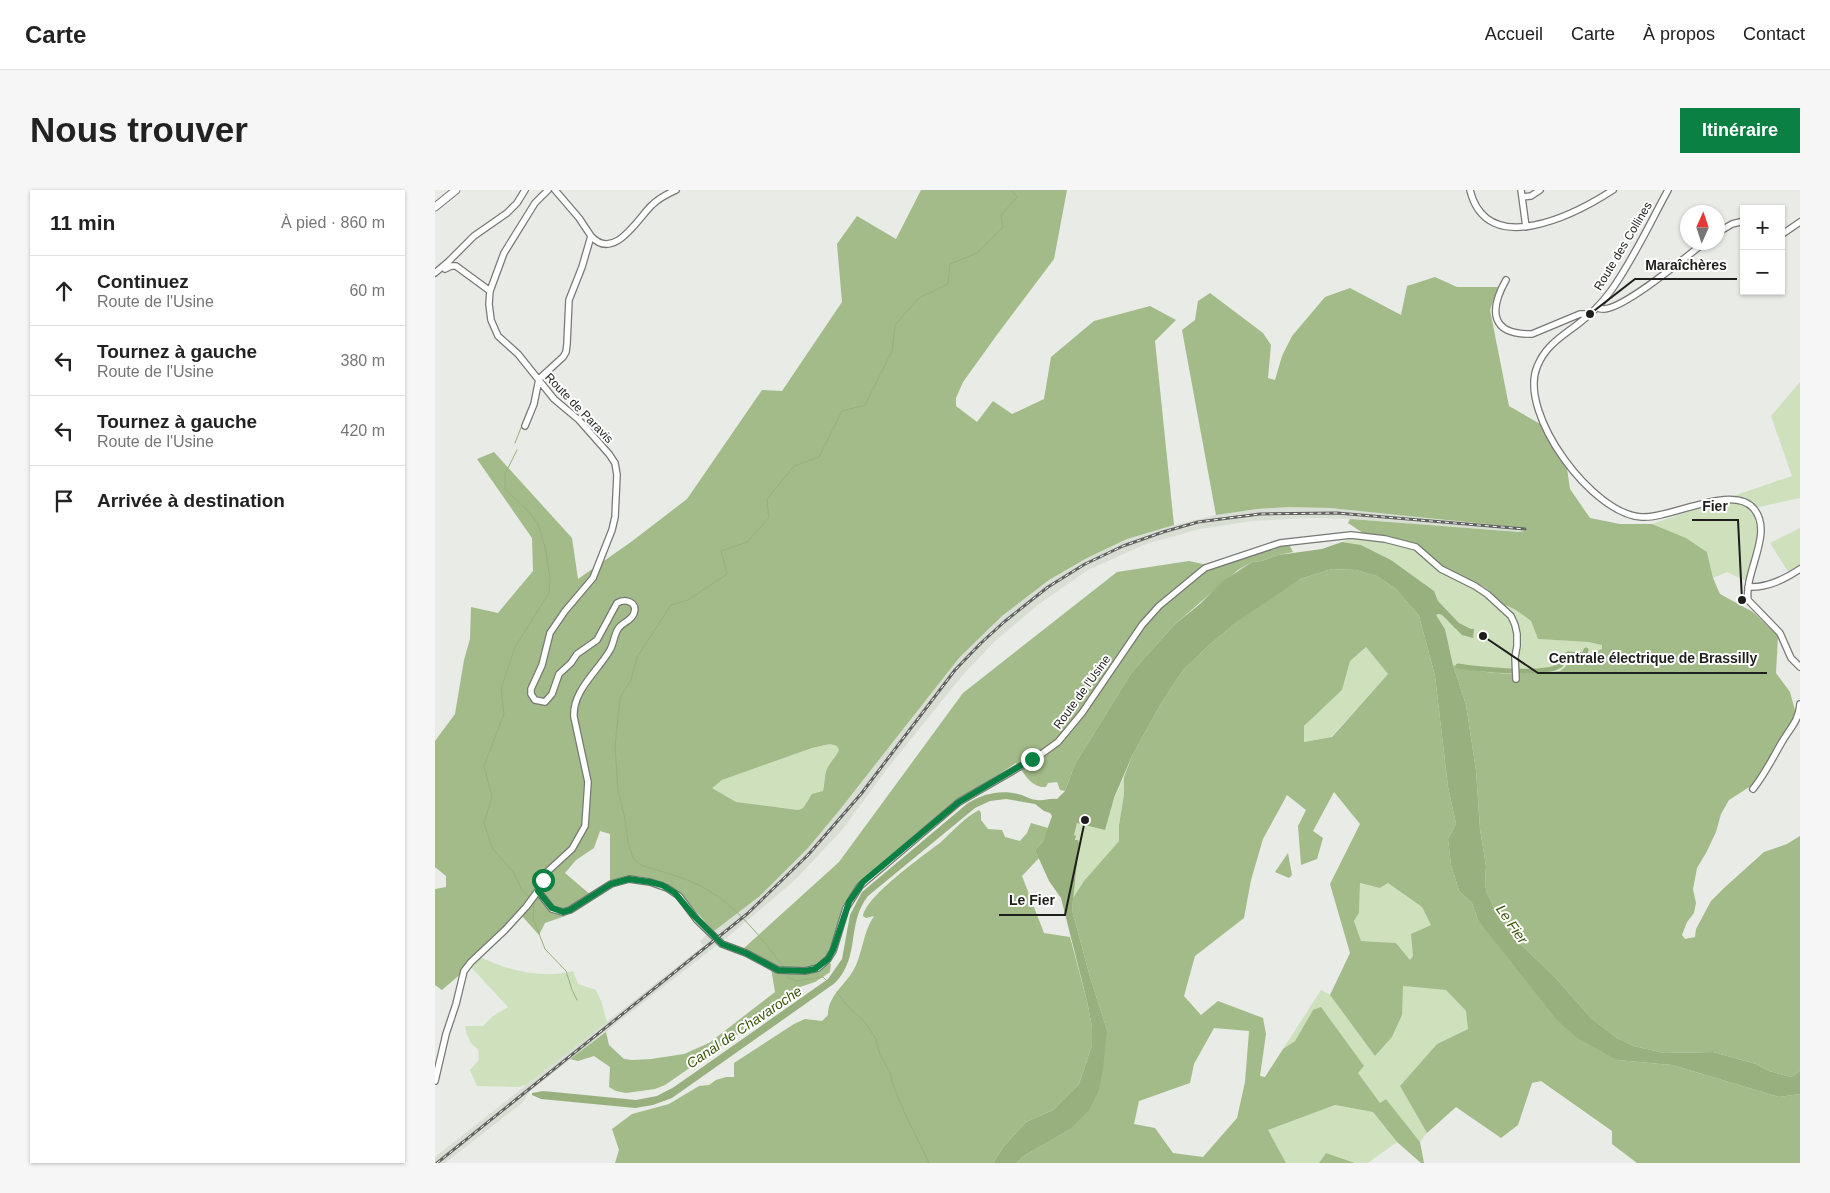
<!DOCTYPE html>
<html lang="fr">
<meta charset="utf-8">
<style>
body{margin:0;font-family:Helvetica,sans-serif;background:#f6f6f6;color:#222}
.controls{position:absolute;right:15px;top:15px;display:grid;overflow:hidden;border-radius:0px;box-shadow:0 1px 4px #0004}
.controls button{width:45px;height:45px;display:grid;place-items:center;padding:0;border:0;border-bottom:1px solid #e0e0e0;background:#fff;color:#222;font:25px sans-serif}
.compass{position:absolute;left:1245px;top:15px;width:45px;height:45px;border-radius:50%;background:#fff;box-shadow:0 1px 4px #0004;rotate:3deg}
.stop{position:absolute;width:15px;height:15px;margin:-11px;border:4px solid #0b8043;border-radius:50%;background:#fff}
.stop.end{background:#0b8043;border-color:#fff;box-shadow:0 1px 5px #0008}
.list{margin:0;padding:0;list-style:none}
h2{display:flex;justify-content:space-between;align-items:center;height:65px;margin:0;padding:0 20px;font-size:21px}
h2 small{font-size:16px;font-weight:400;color:#767676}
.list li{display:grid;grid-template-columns:32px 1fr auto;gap:15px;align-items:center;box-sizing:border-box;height:70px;padding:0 20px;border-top:1px solid #e0e0e0}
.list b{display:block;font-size:19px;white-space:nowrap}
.list p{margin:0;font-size:16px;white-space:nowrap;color:#767676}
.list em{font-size:16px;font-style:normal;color:#767676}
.icon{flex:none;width:28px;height:28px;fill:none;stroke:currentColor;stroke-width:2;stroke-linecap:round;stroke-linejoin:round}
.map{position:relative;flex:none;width:1365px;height:973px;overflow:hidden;border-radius:0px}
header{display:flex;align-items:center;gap:30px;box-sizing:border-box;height:70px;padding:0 25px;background:#fff;border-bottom:1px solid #e0e0e0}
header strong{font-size:24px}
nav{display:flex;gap:28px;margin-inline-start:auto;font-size:18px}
.intro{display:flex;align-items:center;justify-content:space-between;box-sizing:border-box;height:120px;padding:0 30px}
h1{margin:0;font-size:35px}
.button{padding:12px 22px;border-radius:0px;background:#0b8043;color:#fff;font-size:18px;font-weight:700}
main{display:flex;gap:30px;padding:0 30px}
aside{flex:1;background:#fff;border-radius:0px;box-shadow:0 1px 4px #0004}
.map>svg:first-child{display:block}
</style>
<header>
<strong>Carte</strong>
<nav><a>Accueil</a><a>Carte</a><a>À propos</a><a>Contact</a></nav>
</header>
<div class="intro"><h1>Nous trouver</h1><a class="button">Itinéraire</a></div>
<main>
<aside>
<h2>11 min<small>À pied · 860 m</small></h2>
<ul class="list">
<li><svg class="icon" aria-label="ahead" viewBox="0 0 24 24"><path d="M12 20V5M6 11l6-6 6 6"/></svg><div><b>Continuez</b><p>Route de l'Usine</p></div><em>60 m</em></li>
<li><svg class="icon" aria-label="left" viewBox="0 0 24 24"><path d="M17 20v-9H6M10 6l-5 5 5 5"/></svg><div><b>Tournez à gauche</b><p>Route de l'Usine</p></div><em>380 m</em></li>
<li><svg class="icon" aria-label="left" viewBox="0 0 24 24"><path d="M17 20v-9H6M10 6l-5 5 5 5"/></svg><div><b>Tournez à gauche</b><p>Route de l'Usine</p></div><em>420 m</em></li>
<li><svg class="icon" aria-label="arrive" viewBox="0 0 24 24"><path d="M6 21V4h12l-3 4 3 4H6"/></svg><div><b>Arrivée à destination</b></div></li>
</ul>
</aside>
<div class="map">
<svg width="1365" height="973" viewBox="0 0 1365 973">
<rect width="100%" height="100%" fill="#e8ebe6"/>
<!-- built -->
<path fill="#d8ded3" d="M853,317l42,1 196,20 -1,3 -6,1 -169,-13 -41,-1 -57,3 -53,8 -53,15 -58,26 -49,34 -45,38 -32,34 -76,94 -44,60 -48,51 -70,59 -10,-9 46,-35 48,-48 30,-36 121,-154 43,-42 47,-36 38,-22 40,-19 47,-14 42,-10 41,-6z
M272,744l10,11 -187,146 -8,12 -77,60h-10v-6l268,-211 -3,-5z"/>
<!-- green -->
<path fill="#cee0bc" d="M1365,192v116l-50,11 6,8 3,16 -13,48 -19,-9 -14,6 -6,-26 -21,-14 -34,-14 140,-48 -21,-60z
M1365,338v38l-11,7 -19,-30z
M928,343l54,13 27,22 39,18 7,5 1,9 4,4 14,2 8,4 14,11 7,18 50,3 14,3 1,4 -19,8h-11l-6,5 -5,7c-27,10 -81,5 -109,-4l-8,-36 -9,-14 3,-1 3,1 24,22 5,-8 -12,-6 -21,-22 -4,-10 -43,-31 -30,-15 -19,-3z
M931,457l22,27 -57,63 -27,5v-16l38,-36 8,-29z
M395,554l7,2 2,4c-3,7 -9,12 -12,19 -3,7 -3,14 -4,22l-14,7 -6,10 -5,2 -62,-8 -25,-14 11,-8 90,-32z
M689,587v17l-5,31v16l-35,40 -11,17 6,-54 -5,-9 3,-13 37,-23z
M925,693l20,5 8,-5 34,24 9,18 -19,9 1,22 -3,4 -14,-17 -35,-2 -7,-20 5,-8z
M45,767c29,14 62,22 93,14l5,13 18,6 5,11 6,21 -81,63 -7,2 -42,-1 -7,-16 9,-10 -1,-11c-9,-5 -11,-14 -13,-23h18l10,-10 15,-9 -38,-41z
M967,796l44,4 20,21 2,18 -31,15 -37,42 27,47 -7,9 -34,-43 -6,4 -23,-30 7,-7 -51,-56 -18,31 -12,8 38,-59 9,5 45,61 17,-19 10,-22z
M900,915l38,7 24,30 -29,21h-13l-29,-10 -7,10h-33l-18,-33z"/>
<!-- forest -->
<path fill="#a2bb88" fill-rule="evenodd" d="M486,0h146l-13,69 -55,73 -36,50 -7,16v8l21,16 16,-21 19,13 32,-15 7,-42 43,-36 56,-15 26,14 -21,21 19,184 -47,14 -40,19 -38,22 -47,36 -43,42 -121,154 -30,36 -48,48 -46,35c-26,-26 -41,-54 -81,-55 -8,0 -16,3 -23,5v-47l-10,-3 -6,17 -18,12 -11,13 27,23 -27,20 -20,7 -6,12 -17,-19 -52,50 -28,24 -7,-5v-96l11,-2v-11l-11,-9v-126l20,-27 9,-54 6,-21 1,-32 27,6 35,-42 -1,-33 -55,-79 17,-7 78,86 6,41 53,-37 56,-43 75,-109 20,1 60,-89 -5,-58 20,-28 39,23zM395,554l7,2 2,4c-3,7 -9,12 -12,19 -3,7 -2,14 -4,22l-11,3 -9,14 -5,2 -62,-8 -24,-14 10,-8 90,-32z
M1000,87l22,10h41l-8,23 19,96 33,19 25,43 3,21 20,29 30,6h32l34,14 21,14 6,26 7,16 33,18 25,24 -2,37 14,19 6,22 -1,4 -18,25 -10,24 -13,17 -25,16 -8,14 -5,18 -10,21 -9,15 -4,21 3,14 -2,10 -7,9 -5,13 3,4 10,-2 1,-8 15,-28 13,-13 40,-36 23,-8 13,-8v235l-9,6 -22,-6 -13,-7 -43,-12 -49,1 -30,-7 -17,-8 -26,-20 -36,-41 -39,-37 -17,-22 -12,-25 -2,-8 1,-19 -6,-37 -4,-59 -10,-65 -13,-40c35,11 72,10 107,6l5,-4 5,-9 14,-1 18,-8v-4l-14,-3 -50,-3 -7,-18 -15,-11 -8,-4 -13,-2 -4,-4 -1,-9 -7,-5 -39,-18 -44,-27 -37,-8 -15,-10 2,-4 169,13 6,-1v-3l-195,-20 -42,-1 -31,2 -41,6 -34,-185 13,-10 3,-19 12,-8 53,40 8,12 -3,33 7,2 7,-24 10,-20 33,-39 25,-9 51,27 6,-29z
M854,354l4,8 -15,3 -16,6 -10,1 -14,8 -63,54 -43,48 -57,92 -10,27 -5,-1 -3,-8 -9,1 -2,4c-15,1 -21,-13 -30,-24l-68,45 -89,75 -16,22 -11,44 -7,10 6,5 -1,8 -15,10 -18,6 -18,18 -114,79 -10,4 -29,4 -10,-2 -7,-4 1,-20 -16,-11 -16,5 -8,-2 36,-27 3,13 15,14 8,1 19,-1 33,-5 25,-11 66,-51 -5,-30 -27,-13 96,-87 124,-169 154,-121 72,-11 28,6 57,-20z
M897,379l24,1 21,6 19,13 23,27 16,60 13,111 8,37 -8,15 3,26 8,26 13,12 6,17 139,140 55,5 107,32 21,-3v69h-163l-25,-19v-13l-71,-50 -9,2 -14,42 -17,13 -45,-31 -29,26 -27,-47 37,-42 31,-15 -2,-18 -20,-21 -43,-4 -1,29 -10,22 -17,19 -45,-61 20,-42 -20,-69 30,-60 -26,-32 -21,39 10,7 -6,21 -16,6 -3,-39 8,-16 -19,-15 -24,44 -12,41 -7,38 -49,38 -11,40 17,19 17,-14 45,17 3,16 -6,42 5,1 18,-28 12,-8 18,-31 8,-3 43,59 -6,7 22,30 6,-4 34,43 4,21h-3l-24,-21 -24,-30 -38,-7 -67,25 18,33h-269l5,-6 47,-27 38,-100 -17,-53 -18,-67 1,-12 11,-17 35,-40v-16l5,-31v-17l8,-21 27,-49 24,-37 25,-24 29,-24 37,-27 26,-16zM931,457l22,27 -56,63 -28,5v-16l38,-36 8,-29zM925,693l20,5 8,-5 34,24 9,18 -20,9 2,22 -3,4 -14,-17 -35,-2 -7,-20 5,-8zM779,838l35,3 -4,51 -8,36 -34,39 -30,-4 -18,-25 -21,-4 5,-23 51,-18 4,-19z
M544,620l2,3v7l7,9 14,1 3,7 15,4 7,-8 4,-10 17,5 -5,13 -8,9 4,8 -17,18 22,57 26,4 17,64 5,26v18l-13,39 -26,26 -27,12 -22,24 -11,17h-378l4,-13 -7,-21 20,-15 37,-10 30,-18 10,-1 7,-5 10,-3h8v-14l60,-39 11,-5 17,2 6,-6c0,-19 16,-29 25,-44 10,-17 9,-37 21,-55l-8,2 -3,-2c4,-21 60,-60 78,-74 12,-11 23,-24 38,-32z
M853,663l4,22 -3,3 -14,-6z
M891,963l29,10h-36z"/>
<!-- water -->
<path fill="#98b07e" d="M907,352l19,3 30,15 43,31 4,10 21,22 12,6h3l-1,9 -11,-3 -20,-20 -3,-1 -3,1 9,14 8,36 13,40 10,65 4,59 6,37 -1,19 2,8 12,25 17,22 39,37 36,41 26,20 17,8 30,7 49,-1 43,12 13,7 22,6 9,-6v23l-21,3 -107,-32 -55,-5 -41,-23 -19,-17 -79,-100 -6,-17 -13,-12 -8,-26 -3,-26 8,-15 -8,-37 -13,-111 -16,-60 -23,-27 -19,-13 -21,-6 -24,-1 -32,10 -63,43 -29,24 -25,24 -24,37 -27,49 -18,42 -9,32 -28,-7 -3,12 2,1 -1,4h3l1,4 -7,66 18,67 17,53 -4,38 -4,22 -10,20 -20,20 -47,27 -5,6h-24l11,-17 22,-24 27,-12 26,-26 13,-39v-18l-5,-26 -26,-103 -12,-17 -14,-31 8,-9 9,-25 -2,-3 -6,-2 -9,-7 -29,-5 -16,2 -15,7 -107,88c-22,28 -7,60 -33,87l-163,115 -19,7 -18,3 -94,-9 -9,-4v-2l11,-2 93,9 21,-4 17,-9 154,-108 14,-20 8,-44 12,-23 106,-89c16,-10 35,-14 54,-8 5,2 10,5 15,5 7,1 12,-2 20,-1l8,-8 10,-27 57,-92 43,-48 25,-20 23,-23 29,-19 10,-1 16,-6 44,-6z"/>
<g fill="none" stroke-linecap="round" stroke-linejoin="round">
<!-- stream -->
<path stroke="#98b07e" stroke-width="1" d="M80,253l17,-43
M82,260l-12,24v15l25,24 8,11 8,27 4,28 -1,14 -34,54 -14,42 3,25 -20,52 8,31 -8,26 8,25 22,25 8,17 7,7
M99,713l-1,15 12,31 21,22 6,19 5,10
M348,776c-23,-29 -44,-58 -77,-77 -15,-10 -47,-18 -65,-24l-8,-7 -5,-16 -3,-23 -7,-29 -3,-44 5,-48 11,-18 6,-23 34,-52 17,-5 39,-26 -6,-23 26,-9 22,-24 -2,-19 27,-33 25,-9 23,-46 23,-6 27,-54 3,-26 24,-27 29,-14 2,-20 27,-11 26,-26 -2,-12 16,-18 -5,-7
M352,787l9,4 27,-4 3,3
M402,802l11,15 16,14 12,18 4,16 10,17 2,10 13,32 24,49"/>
<!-- canal -->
<path stroke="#98b07e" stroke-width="5" d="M1023,476c19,3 86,10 101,0 4,-2 6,-8 9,-12l16,1 2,-5"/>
<defs>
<path id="minor" d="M1035,0c17,70 106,24 143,0
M1086,0l5,37
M1233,0c-18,33 -36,72 -58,102 -9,12 -20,23 -32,32 -17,13 -33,22 -41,43 -19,47 56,148 105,150 29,2 91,-34 112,-8 20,24 -10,63 -6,91l32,33 11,25 9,9
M1087,7l9,-1 9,-6
M1282,43l15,-9 12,-3
M1346,45l19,-13
M156,46c23,26 47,-18 61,-31 7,-7 15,-11 24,-15
M10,79l6,-3h5l34,25
M0,83l14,-12 25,-25 33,-23 10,-10 8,-13
M1071,90c-17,30 -16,55 26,54l48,-20h10
M1162,117c3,2 3,2 7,2 21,-1 82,-52 101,-67
M104,189l24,-22 3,-5 1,-8 2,-44 13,-33 9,-31 -12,-18 -24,-28
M90,236l9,-22 5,-25
M1313,397c20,1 37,-8 52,-18
M1318,599c12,-15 19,-30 29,-47 8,-14 17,-21 18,-38
M103,701l14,18 11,3 7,-2 41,-26 18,-5 21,3 17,6 12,8 18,24 25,24 24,9 32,17 27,1 13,-3 10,-9 5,-8 13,-43 14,-22 99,-84 81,-47 18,-13 24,-29 60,-88 17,-19 46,-38 75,-25 71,-8 34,4 31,8 25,22 34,17 12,8 24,22 4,9 2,9v12l-2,11 1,22
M0,891l11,-47 10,-30 8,-33 7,-9 34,-32 21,-23 12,-16 10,-20 24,-22 13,-23 3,-44 -14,-65c-2,-26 24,-46 36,-67 4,-7 4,-15 8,-21 4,-7 14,-8 16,-16 4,-11 -9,-15 -17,-10l-20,37 -20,14 -6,9 -12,11 -7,20 -7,8 -10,-2 -4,-6v-5l11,-24 8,-32 15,-22 28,-33 19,-48 3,-13 2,-42 -2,-12 -6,-9 -30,-34 -25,-21 -36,-45 -20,-18 -7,-16 -2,-16 1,-13 14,-38 31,-50 13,-13"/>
<path id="major" d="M0,17l21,-17"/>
</defs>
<!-- minor casing -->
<use href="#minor" stroke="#777975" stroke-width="8"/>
<!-- major casing -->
<use href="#major" stroke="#777975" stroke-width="9"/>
<!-- minor -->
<use href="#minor" stroke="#fff" stroke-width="5.5"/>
<!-- major -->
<use href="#major" stroke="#fff" stroke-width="7"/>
<defs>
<path id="rail" d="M2,973l310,-249 61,-59 53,-61 94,-124 26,-27 23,-21 44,-35 37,-23 38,-18 40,-14 35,-10 62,-8 77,-1 188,16"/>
</defs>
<!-- rail casing -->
<use href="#rail" stroke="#61625f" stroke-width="3"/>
<!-- rail -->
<use href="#rail" stroke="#fff" stroke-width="1" stroke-dasharray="4" stroke-linecap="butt"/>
</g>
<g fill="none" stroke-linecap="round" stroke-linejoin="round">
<!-- route -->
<path stroke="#0b8043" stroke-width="6" d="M108,690l-5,11 14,17 11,4 7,-2 41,-26 18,-5 21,3 12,3 13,8 19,23 28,28 24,9 32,17 27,1 10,-2 13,-10 5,-9 16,-48 14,-20 96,-80 73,-43"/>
</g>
<g text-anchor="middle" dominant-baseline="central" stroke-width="4" stroke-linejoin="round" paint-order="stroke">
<!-- street labels -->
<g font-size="12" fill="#1e1f1d" stroke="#fff">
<text transform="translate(1188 56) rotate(-59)">Route des Collines</text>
<text transform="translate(144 218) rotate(46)">Route de Paravis</text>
<text transform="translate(647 502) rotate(-54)">Route de l'Usine</text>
</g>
<!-- water labels -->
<g font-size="14" font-style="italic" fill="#395608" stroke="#fff">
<text transform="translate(1077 734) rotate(55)">Le Fier</text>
<text transform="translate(309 837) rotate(-34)">Canal de Chavaroche</text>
</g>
</g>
<!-- callouts -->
<path fill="none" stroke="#1e1f1d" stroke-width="2" d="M1155 124L1200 89H1302M1307 410L1303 330H1257M1048 446L1103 483H1332M650 630L630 725H564"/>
<g fill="#1e1f1d" stroke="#fff" stroke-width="2">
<circle cx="1155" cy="124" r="5"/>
<circle cx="1307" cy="410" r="5"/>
<circle cx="1048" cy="446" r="5"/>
<circle cx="650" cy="630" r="5"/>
</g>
<g font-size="14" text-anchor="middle" font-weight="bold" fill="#1e1f1d" stroke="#fff" stroke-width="4" stroke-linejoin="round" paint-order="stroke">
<text x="1251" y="80">Maraîchères</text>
<text x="1280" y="321">Fier</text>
<text x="1218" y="473">Centrale électrique de Brassilly</text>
<text x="597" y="715">Le Fier</text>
</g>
</svg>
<div class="controls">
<button>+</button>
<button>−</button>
</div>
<svg class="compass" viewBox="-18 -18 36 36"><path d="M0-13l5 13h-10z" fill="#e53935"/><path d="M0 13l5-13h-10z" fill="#767676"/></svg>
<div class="stop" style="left:108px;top:690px"></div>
<div class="stop end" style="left:597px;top:569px"></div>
</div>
</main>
